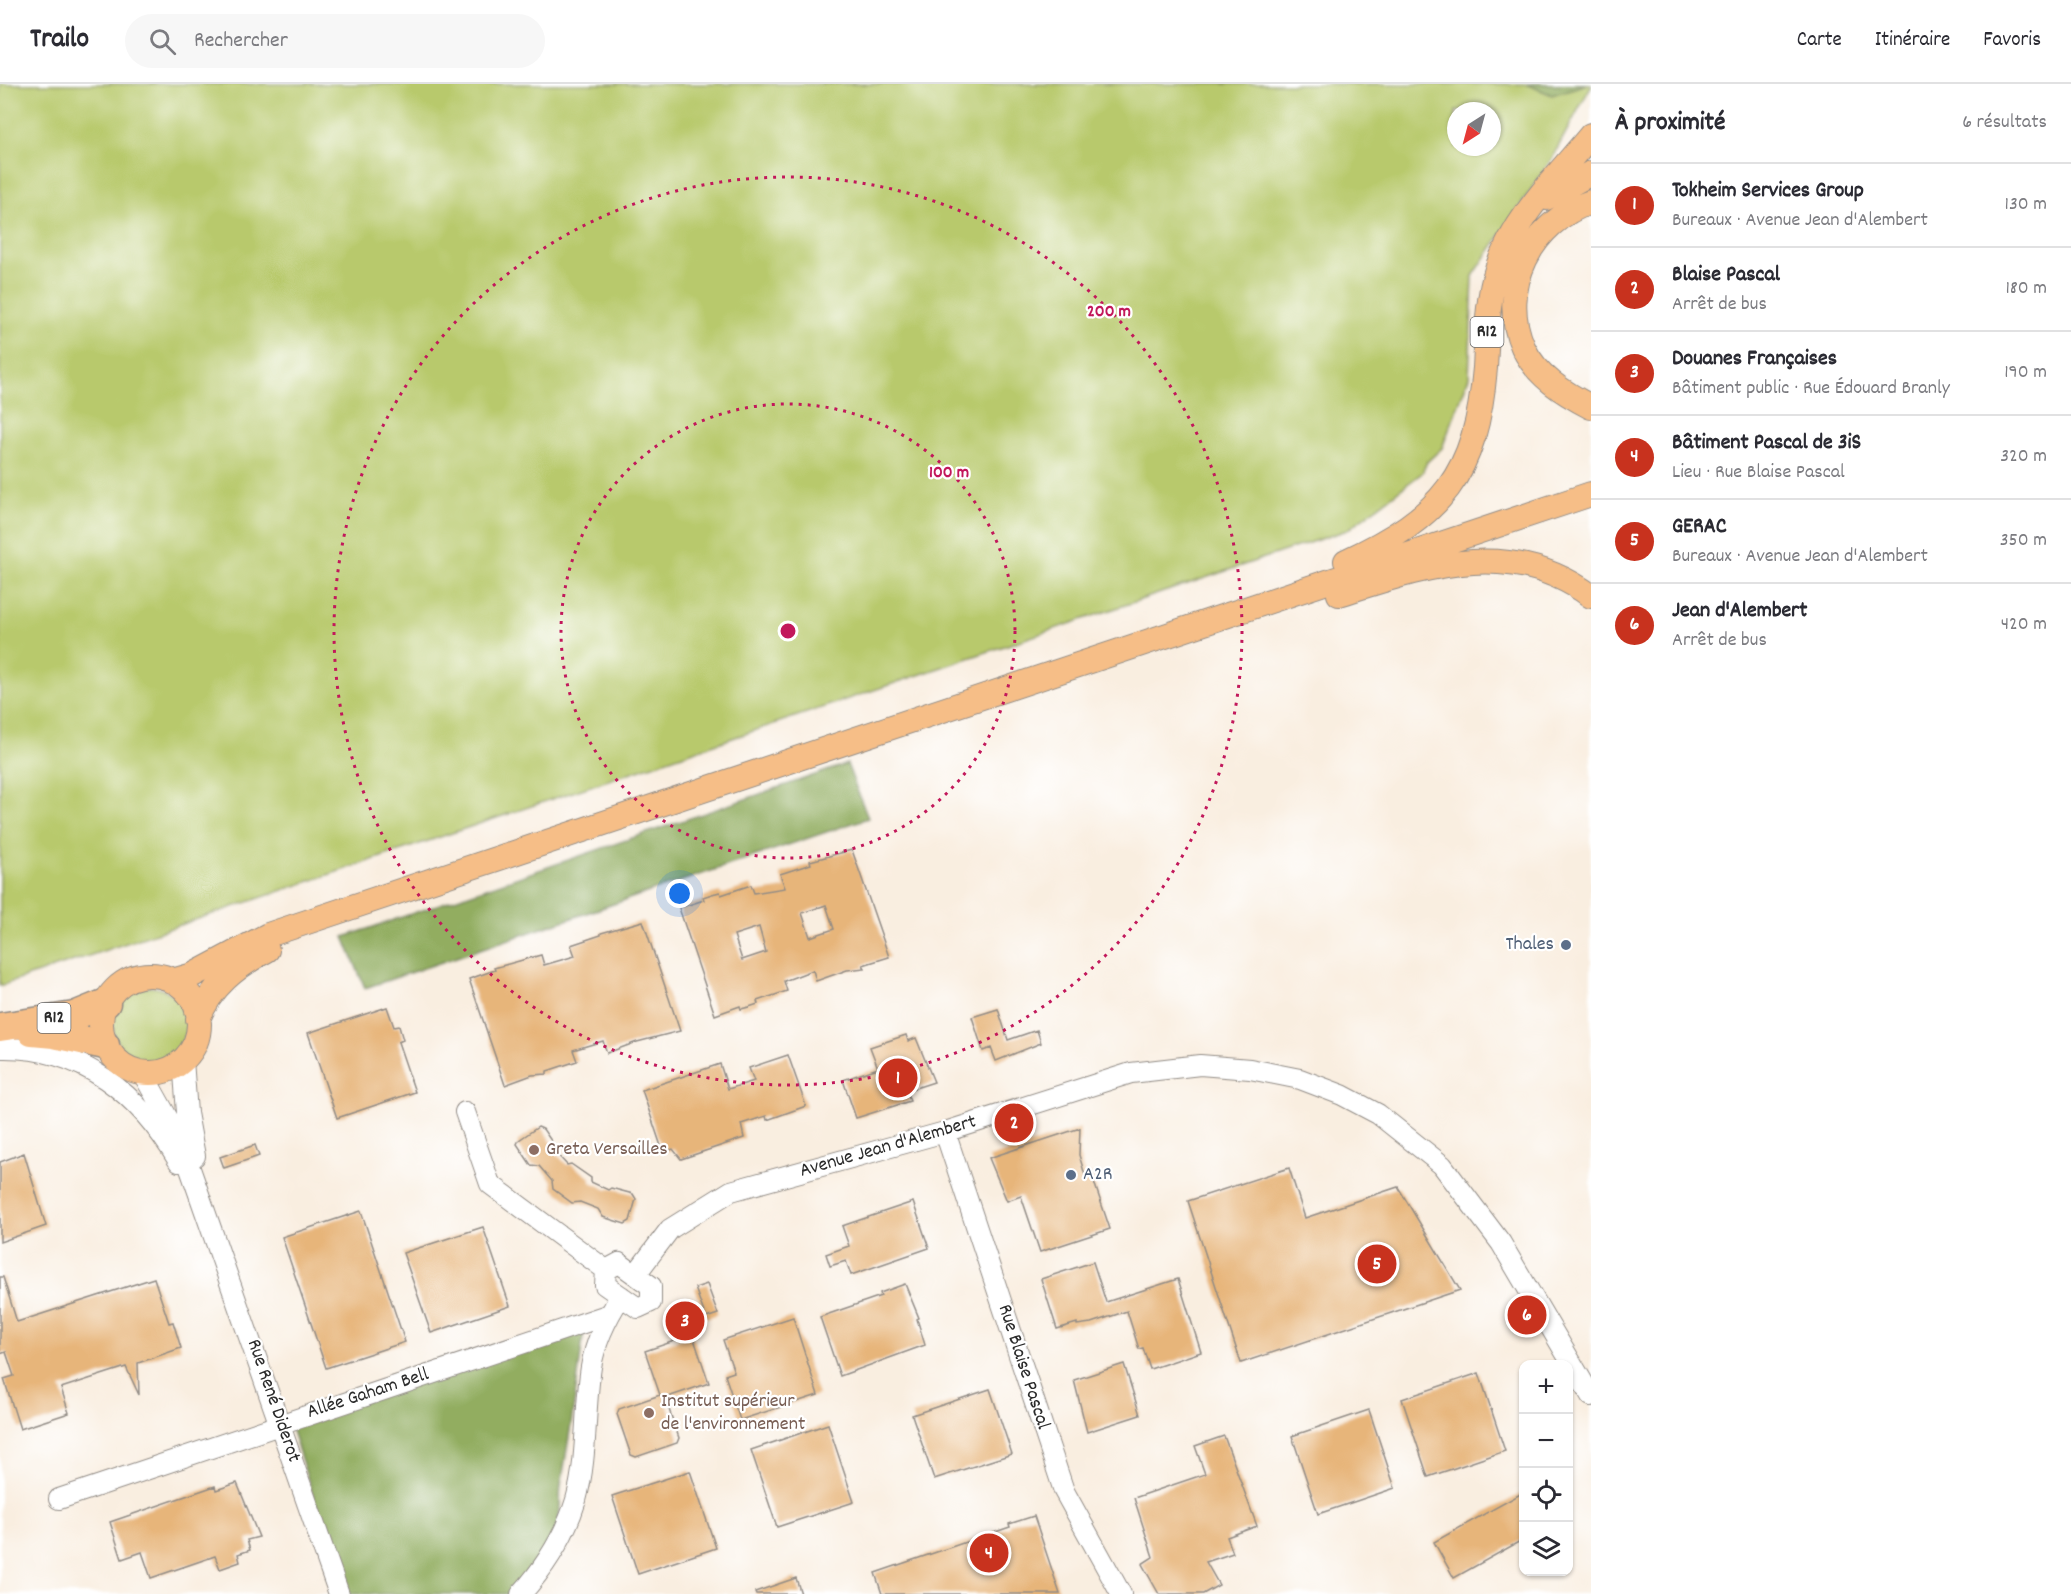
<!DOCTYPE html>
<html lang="fr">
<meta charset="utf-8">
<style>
body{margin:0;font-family:Dekko,sans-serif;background:#f7f7f7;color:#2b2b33}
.controls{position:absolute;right:18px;bottom:18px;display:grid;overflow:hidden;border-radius:12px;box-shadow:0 2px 4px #0004}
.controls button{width:54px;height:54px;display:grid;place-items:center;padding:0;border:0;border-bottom:2px solid #e1e1e2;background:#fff;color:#2b2b33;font:30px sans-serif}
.compass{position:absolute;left:1447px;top:18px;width:54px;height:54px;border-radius:50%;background:#fff;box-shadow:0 2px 4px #0004;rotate:216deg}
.you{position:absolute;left:680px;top:810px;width:21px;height:21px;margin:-15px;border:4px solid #fff;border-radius:50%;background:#1a73e8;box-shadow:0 0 0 9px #1a73e833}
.badge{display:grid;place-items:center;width:39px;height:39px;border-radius:50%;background:#c8321e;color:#fff;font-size:20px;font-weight:700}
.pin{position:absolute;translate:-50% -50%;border:3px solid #fff;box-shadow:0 2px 6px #0006}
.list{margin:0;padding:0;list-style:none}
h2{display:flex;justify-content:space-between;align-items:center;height:78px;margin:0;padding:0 24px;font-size:26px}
h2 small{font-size:20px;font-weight:400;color:#7c7c81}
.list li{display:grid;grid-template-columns:39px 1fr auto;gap:18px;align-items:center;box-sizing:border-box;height:84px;padding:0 24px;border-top:2px solid #e1e1e2}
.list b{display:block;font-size:22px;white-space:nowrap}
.list p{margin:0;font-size:20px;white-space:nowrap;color:#7c7c81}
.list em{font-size:20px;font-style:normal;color:#7c7c81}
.icon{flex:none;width:33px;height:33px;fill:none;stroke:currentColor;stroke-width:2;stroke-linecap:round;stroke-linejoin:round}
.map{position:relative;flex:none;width:1591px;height:1510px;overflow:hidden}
header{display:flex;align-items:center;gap:36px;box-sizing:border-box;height:84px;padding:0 30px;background:#fff;border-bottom:2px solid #e1e1e2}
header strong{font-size:28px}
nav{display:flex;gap:33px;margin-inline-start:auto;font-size:21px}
.search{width:420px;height:54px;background:#f7f7f7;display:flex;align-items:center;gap:15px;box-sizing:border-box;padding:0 21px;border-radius:33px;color:#7c7c81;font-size:22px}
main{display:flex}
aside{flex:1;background:#fff}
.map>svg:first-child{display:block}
</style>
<header>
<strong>Trailo</strong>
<div class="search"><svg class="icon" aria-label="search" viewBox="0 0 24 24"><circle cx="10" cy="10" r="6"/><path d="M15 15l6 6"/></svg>Rechercher</div>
<nav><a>Carte</a><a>Itinéraire</a><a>Favoris</a></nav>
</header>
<main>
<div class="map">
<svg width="1591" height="1510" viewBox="0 0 1591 1510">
<rect width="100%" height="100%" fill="#fff"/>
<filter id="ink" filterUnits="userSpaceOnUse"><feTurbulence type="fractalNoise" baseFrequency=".0167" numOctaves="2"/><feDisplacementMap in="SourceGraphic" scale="12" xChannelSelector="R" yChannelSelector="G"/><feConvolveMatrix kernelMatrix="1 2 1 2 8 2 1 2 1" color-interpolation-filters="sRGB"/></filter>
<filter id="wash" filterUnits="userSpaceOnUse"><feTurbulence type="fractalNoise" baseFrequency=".008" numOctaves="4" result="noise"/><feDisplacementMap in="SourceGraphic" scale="24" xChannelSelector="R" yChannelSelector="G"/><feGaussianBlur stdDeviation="1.35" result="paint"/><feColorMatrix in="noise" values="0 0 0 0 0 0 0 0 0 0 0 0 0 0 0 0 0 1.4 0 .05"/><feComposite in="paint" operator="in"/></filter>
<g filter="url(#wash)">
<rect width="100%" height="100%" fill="#f9eee0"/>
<!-- green -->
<path fill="#b8c96c" stroke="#727a4c" stroke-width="1.5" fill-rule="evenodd" d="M0,0h1591v2l-40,74 -78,116 -4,101 -27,71 -15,14 -5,11 -75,57 -1347,456zM1456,27h36v36h-36z
M113 940a37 37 0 1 1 74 0a37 37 0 1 1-74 0Z"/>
<!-- forest -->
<path fill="#92ad60" stroke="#5e6c46" stroke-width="1.5" d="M1526,0h61l-35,11z
M847,680l21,54 -503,170 -21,-51z
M584,1245c-6,52 -14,104 -23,156 -2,13 1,29 -4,41 -8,25 -25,52 -46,68h-166l-55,-169z"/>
<g id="blocks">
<!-- building -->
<path fill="#e7b57a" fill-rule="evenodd" d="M852,766l37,107 -26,8 2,3 -18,2 -31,11 -3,-11 -29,11 3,10 -30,10 1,3 -9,3 -8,2 -1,-3 -25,9 -36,-107 25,-8 -1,-3 9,-3 8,-2 1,3 30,-10 3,8 31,-5 -5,-14 31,-10 -1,-3zM826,821l8,24 -24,8 -8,-24zM759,843l7,25 -24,8 -8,-25z
M643,837l37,110 -43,11 -30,11 -4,-12 -30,9 4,11 -30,10v3l-15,1 -27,10 -36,-106 26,-9 -1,-2 47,-13 3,10 31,-9 -4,-11 30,-10v-2z
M387,923l7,20 5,-1 4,14 -5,2 17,50 -78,26 -29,-85z
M998,925l10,31 29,-10 4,13 -45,18 -5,-13 -8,3 -11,-34z
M906,951l2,6 8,-3 18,44 -28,9 4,10 -54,17 -13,-38 35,-12 -8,-21z
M788,971l18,51 -39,14 -1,-4 -25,8 3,14 -63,21 -8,-10 -10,3 -21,-62 78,-26 8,25 26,-8 -5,-13z
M538,1043l5,2 13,19 -1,4 12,13 4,-1 20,14v4l17,8 3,-2 22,6 3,5 -6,22 -5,3 -22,-7 -5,-8 -18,-7 -8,1 -19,-14 -1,-8 -13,-15 -8,-1 -14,-21 2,-4z
M1080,1044l-1,27 6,20 6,-2 19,56 -70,23 -19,-56 -14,5 -18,-43z
M255,1061l4,11 -35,12 -4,-11z
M24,1069l22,73 -46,16v-80z
M1289,1084l16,50 93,-31 62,103 -219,73 -53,-162z
M913,1118l16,46 -78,27 -5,-14 -16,5 -4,-12 23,-8 -7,-20z
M361,1127l44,131 -79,26 -44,-131z
M483,1143l27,79 -79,27 -28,-80z
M1093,1178l13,40 72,-23 23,73 -51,17 -7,-21 -4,1 -12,-38 -36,12 -14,2v-2l-20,6 -16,-50z
M0,1193h3l14,45 137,-44 15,45 4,-1 8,26 -43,15 1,32 -13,-28 -65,21 8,25 -49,16 -16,-50 10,-3 -8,-24 -6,2z
M707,1200l11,30 -12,4 -11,-30z
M905,1200l14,34 -2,1 8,26 -85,31 -20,-59 61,-21 -1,-3z
M793,1233l25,78 -78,25 -15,-45 9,-3 -11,-32z
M689,1252l5,3 15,44 -44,15 14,40 -2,5 -41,14 -5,-2 -14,-41 2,-5 41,-14 -15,-44z
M1124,1280l16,51 -53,17 -13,-52z
M1479,1289l26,78 -77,26 -26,-78z
M990,1305l22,65 -78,25 -22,-64z
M1369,1326l26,78 -77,26 -26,-78z
M828,1340l26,78 -77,25 -26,-77z
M1224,1352l33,90 -30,11 6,16 -27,9 13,23 -16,9h-44l-17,-30 11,-7 -19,-59 71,-24 -10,-28z
M690,1387l26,77 -78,26 -26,-78z
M237,1399l22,54 -12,3 3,10 -12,4 2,8 -20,7 -5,-13 -64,22 -9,-26 -20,7 -12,-37 105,-36 1,4z
M1524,1408v47l-70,39 -20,-36z
M1034,1432l26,78h-178l-7,-21 135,-46 -1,-3z
M796,1494l5,16h-45l-1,-2z"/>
</g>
</g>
<g filter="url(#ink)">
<use href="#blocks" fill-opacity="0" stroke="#928c86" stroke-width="1.5"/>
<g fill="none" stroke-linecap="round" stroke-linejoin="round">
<defs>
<path id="minor" d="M0,964c82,-2 140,47 179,114
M183,976l4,53 8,43
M142,988l38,68 159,454
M465,1028l25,72 116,86
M945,1048l119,359 57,103
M619,1179l32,23v16l-13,6 -33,-23 1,-15z
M636,1190l34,-45 61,-38 214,-59 186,-59 69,-8 50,4 50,10 42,16 36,19 64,51 59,78 90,153
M59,1415l551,-185
M521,1510c25,-28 44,-58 55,-94 12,-43 8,-89 15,-133 4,-24 17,-51 30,-71"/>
<path id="major" d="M1546,114l45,-25
M1591,118c-59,19 -94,86 -68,145 13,29 41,46 68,60
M1346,477c96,-45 130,-85 139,-193 2,-32 2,-69 12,-99 17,-51 61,-94 94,-134
M1339,510c86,-27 171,-58 252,2
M101 940a49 49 0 1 1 98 0a49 49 0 1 1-98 0Z
M172,897l21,-6 75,-40 1323,-441
M198,935c13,-33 38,-52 69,-69"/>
<path id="highway" d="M0,943l74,-11 32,-13
M32,948l22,2 51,11"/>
</defs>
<!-- minor casing -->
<use href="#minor" stroke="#928c86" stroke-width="22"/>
<!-- major casing -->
<use href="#major" stroke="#928c86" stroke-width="26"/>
<!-- highway casing -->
<use href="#highway" stroke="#928c86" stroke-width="31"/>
<!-- minor -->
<use href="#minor" stroke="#fff" stroke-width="20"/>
<!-- major -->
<use href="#major" stroke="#f6be87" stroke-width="24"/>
<!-- highway -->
<use href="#highway" stroke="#f6be87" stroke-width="28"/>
</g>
</g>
<!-- distance rings -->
<g fill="none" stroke="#c2185b" stroke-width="3" stroke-dasharray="3 6">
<circle cx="788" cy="547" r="227"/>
<circle cx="788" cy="547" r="454"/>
</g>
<!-- markers -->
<g fill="#5c6f8a" stroke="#fff" stroke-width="2">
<circle cx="1566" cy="861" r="6"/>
<circle cx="1071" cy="1091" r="6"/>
</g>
<g fill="#8d6e63" stroke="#fff" stroke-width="2">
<circle cx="534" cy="1066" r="6"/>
<circle cx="649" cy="1329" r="6"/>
</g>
<g text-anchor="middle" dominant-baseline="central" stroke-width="4.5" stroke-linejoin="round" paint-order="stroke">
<!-- shield labels -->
<g fill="#fff" stroke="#6b6b6b" stroke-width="1.5">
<rect x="1470.5" y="233" width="33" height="30" rx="4.5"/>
<rect x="37.5" y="919" width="33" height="30" rx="4.5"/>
</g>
<g font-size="18" font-weight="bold" fill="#2b2b2b">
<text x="1487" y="248">R12</text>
<text x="54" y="934">R12</text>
</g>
<!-- service labels -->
<g font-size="20" fill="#4e5e75" stroke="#fff" text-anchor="end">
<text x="1554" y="861">Thales</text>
<text x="1083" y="1091" text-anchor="start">A2R</text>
</g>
<!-- street labels -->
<g font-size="20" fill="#2b2b2b" stroke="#fff">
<text transform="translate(888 1063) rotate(-16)">Avenue Jean d'Alembert</text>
<text transform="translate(1023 1283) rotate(72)">Rue Blaise Pascal</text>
<text transform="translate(368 1310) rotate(-18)">Allée Gaham Bell</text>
<text transform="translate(273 1317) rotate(71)">Rue René Diderot</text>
</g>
<!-- education labels -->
<g font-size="20" fill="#785e54" stroke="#fff" text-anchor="start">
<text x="546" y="1066">Greta Versailles</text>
<text x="661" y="1318">Institut supérieur<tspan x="661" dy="23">de l'environnement</tspan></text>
</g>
</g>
<circle cx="788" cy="547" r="9" fill="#c2185b" stroke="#fff" stroke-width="3"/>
<g font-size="18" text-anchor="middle" font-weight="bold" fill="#c2185b" stroke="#fff" stroke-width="4.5" stroke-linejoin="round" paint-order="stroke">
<text x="1109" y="232">200 m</text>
<text x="949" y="393">100 m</text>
</g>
</svg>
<div class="controls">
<button>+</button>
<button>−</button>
<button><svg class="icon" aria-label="locate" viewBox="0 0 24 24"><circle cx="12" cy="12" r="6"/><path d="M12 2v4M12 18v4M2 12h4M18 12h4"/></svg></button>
<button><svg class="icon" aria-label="layers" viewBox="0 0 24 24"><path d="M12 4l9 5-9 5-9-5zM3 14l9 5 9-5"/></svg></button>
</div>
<svg class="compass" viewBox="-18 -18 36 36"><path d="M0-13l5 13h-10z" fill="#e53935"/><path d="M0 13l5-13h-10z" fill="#7c7c81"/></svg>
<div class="you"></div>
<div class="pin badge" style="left:898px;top:994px">1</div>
<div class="pin badge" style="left:1014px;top:1039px">2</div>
<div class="pin badge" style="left:685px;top:1237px">3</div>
<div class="pin badge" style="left:989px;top:1469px">4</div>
<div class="pin badge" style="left:1377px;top:1180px">5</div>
<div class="pin badge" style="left:1527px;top:1231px">6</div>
</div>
<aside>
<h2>À proximité<small>6 résultats</small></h2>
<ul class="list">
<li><span class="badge">1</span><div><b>Tokheim Services Group</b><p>Bureaux · Avenue Jean d'Alembert</p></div><em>130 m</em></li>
<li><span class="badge">2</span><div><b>Blaise Pascal</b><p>Arrêt de bus</p></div><em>180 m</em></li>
<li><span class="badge">3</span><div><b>Douanes Françaises</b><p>Bâtiment public · Rue Édouard Branly</p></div><em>190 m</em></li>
<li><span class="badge">4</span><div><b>Bâtiment Pascal de 3iS</b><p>Lieu · Rue Blaise Pascal</p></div><em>320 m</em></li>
<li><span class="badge">5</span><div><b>GERAC</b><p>Bureaux · Avenue Jean d'Alembert</p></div><em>350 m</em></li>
<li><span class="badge">6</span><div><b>Jean d'Alembert</b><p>Arrêt de bus</p></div><em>420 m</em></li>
</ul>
</aside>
</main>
